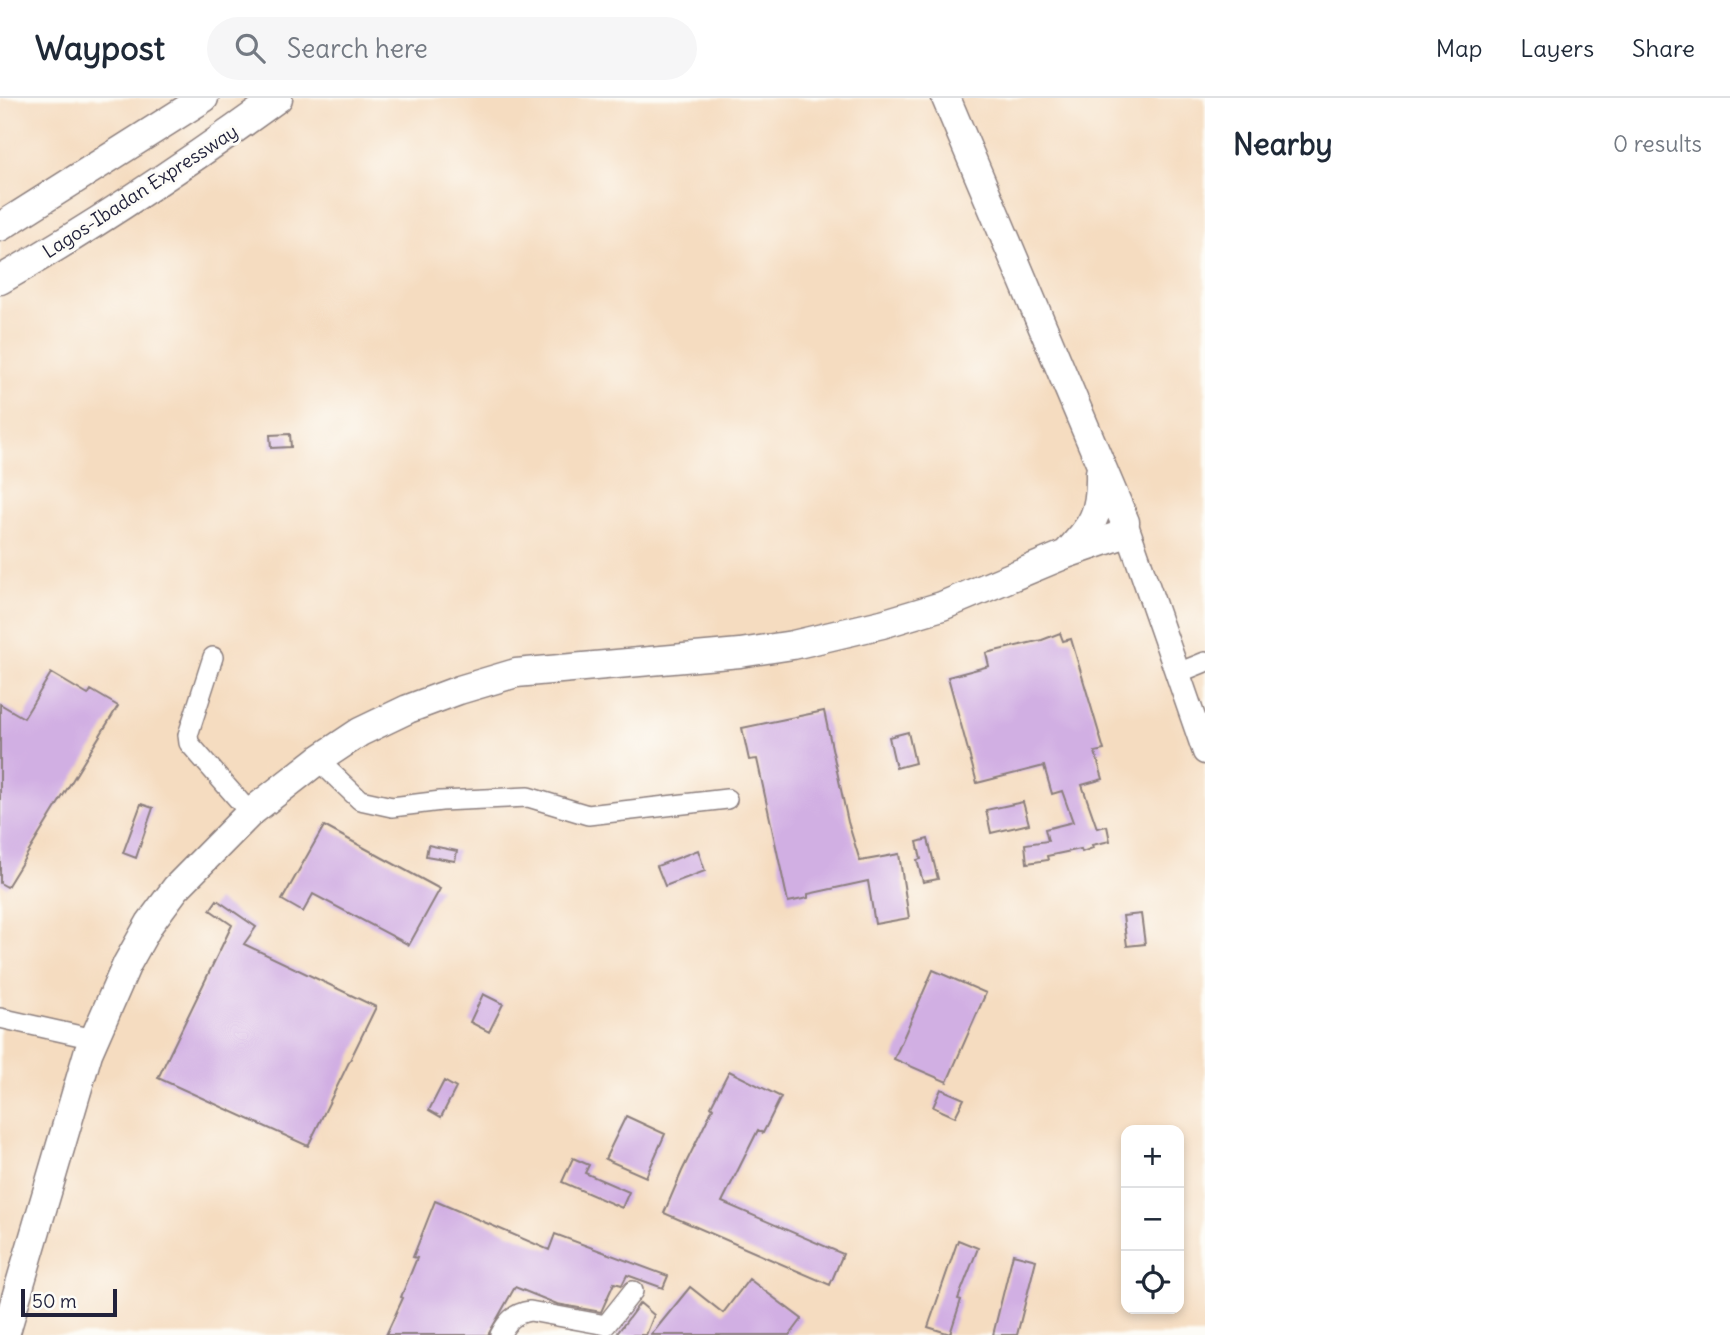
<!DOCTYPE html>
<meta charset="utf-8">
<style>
body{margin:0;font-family:Delius,sans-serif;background:#f6f6f7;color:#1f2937}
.controls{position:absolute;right:21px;bottom:21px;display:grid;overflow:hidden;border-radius:14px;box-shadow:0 4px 10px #0003}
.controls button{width:63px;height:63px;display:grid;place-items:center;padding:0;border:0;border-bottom:2px solid #e0e1e3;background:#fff;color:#1f2937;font:35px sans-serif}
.scale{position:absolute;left:21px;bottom:18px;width:96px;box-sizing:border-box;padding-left:7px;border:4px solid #22223b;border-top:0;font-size:19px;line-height:24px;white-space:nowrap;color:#22223b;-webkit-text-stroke:5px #fdfcf7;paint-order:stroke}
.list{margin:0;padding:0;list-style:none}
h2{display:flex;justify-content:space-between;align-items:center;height:91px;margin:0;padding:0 28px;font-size:30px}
h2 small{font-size:23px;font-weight:400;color:#747a83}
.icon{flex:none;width:38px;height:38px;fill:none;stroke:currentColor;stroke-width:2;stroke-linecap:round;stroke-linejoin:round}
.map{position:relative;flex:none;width:1205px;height:1237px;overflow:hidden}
header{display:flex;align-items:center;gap:42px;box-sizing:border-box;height:98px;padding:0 35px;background:#fff;border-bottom:2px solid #e0e1e3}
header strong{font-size:33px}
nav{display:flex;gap:38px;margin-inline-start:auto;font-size:24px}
.search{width:490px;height:63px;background:#f6f6f7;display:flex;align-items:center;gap:18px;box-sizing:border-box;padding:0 24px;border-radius:38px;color:#747a83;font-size:26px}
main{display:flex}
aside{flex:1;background:#fff}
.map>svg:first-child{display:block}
</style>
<header>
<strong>Waypost</strong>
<div class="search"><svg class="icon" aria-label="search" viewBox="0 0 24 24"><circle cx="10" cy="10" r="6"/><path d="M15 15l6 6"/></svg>Search here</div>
<nav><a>Map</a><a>Layers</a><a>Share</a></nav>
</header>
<main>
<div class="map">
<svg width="1205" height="1237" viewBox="0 0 1205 1237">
<rect width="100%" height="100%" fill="#fdfcf7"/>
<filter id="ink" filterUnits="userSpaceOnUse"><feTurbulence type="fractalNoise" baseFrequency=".0143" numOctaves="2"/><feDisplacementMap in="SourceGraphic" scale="14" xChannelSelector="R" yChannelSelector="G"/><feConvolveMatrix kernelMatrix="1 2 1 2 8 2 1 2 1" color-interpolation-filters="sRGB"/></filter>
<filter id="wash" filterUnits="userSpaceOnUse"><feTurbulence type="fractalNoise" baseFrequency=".00686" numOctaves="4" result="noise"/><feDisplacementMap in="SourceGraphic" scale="28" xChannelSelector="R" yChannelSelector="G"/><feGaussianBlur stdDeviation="1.57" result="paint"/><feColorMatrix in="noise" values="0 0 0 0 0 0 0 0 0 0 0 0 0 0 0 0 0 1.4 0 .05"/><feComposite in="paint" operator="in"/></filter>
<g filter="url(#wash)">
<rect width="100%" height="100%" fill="#f5dcc0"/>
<g id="blocks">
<!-- building -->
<path fill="#d1afe3" d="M290,336l1,13 -20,1 -1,-13z
M1060,535l3,8 8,-2 33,111 -9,2 8,27 -21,6 15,43 10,-2 3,15 -18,4 1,3 -11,4 -1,-3 -34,7 1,4 -21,3 -2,-19 23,-3 -3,-12 28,-7 -11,-31 -10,3 -8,-28 -67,17 -29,-106 41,-11 -3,-13 56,-13z
M51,575l37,22 3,-5 27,16 -111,181 -7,-4v-179l24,14z
M824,613l24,111 12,39 39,-7 10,64 -34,6 -7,-43 -60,13v4l-20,4 -31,-143 -8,1 -7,-32z
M908,634l7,31 -19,5 -7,-31z
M1023,704l6,22 -38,9 -5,-23z
M141,706l12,4 -17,50 -13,-5z
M324,728l116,63 -31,56 -96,-51 -10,18 -21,-12z
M928,741l10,40 -15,3 -6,-22 4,-1 -4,-17z
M428,747l29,6 -2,10 -29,-5z
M698,752l7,21 -40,15 -8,-20z
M217,802l39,27 -12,17 132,63 -68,139 -150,-68 74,-153 -22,-15z
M1141,816l4,30 -18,2 -4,-30z
M933,872l53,23 -39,89 -53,-23z
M483,896l20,10 -14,28 -19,-10z
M729,973l52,26 -18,36 -5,-3 -36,72 121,52 -13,31 -166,-72 18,-42 31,-63 -2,-2z
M444,983l12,7 -15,29 -12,-7z
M941,991l23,10 -9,18 -22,-10z
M626,1018l39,18 -19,43 -41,-18z
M573,1060l16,7 -4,8 44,19 -7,16 -60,-26z
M435,1103l114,49 6,-16 113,42 -5,12 -36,-13 -5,10 -8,-2 -13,29 -44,-8 -42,-17 -27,48h-102l17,-37 -2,-1 16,-39 -4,-1z
M958,1142l20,8 -20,51 3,1 -11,34 -22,-7z
M1013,1156l23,6 -19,75h-24z
M749,1181l53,40 -12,16h-139l39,-48 33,26z
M640,1205l14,12 -8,20h-30z"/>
</g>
</g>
<g filter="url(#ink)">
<use href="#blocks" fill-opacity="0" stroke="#8c7f7e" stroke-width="2"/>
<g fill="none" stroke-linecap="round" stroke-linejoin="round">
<defs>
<path id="minor" d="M213,559l-25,78 1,8 61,70
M1178,575l27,-11
M318,662l42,40 32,7 49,-6 87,-4 60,18 139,-16
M0,920l94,21
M500,1237c7,-13 14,-22 30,-24l76,14 27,-34"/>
<path id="major" d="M1125,424l80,230"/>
<path id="highway" d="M0,129l204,-129
M0,182c97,-55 188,-117 278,-182
M1066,456c27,-30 35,-39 34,-81
M5,1237l83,-282 39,-89 23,-41 26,-35 74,-75 68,-53 42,-28 48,-23 51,-19 57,-17 224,-20 53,-8 89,-21 60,-18 124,-52 55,-19 4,-13 -179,-424"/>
</defs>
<!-- minor casing -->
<use href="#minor" stroke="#8c7f7e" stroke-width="22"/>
<!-- major casing -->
<use href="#major" stroke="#8c7f7e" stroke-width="27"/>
<!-- highway casing -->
<use href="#highway" stroke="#8c7f7e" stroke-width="31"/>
<!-- minor -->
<use href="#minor" stroke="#fff" stroke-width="19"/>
<!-- major -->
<use href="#major" stroke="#fff" stroke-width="24"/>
<!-- highway -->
<use href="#highway" stroke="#fff" stroke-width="28"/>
</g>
</g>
<g text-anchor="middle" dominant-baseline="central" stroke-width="6" stroke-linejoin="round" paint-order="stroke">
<!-- street labels -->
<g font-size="19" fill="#22223b" stroke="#fdfcf7">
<text transform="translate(140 93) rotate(-33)">Lagos-Ibadan Expressway</text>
</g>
</g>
</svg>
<div class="controls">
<button>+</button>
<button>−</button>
<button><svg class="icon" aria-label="locate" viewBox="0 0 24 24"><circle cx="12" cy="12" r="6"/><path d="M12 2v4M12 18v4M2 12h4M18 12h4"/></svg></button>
</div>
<div class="scale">50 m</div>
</div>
<aside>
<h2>Nearby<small>0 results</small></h2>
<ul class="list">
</ul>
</aside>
</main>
